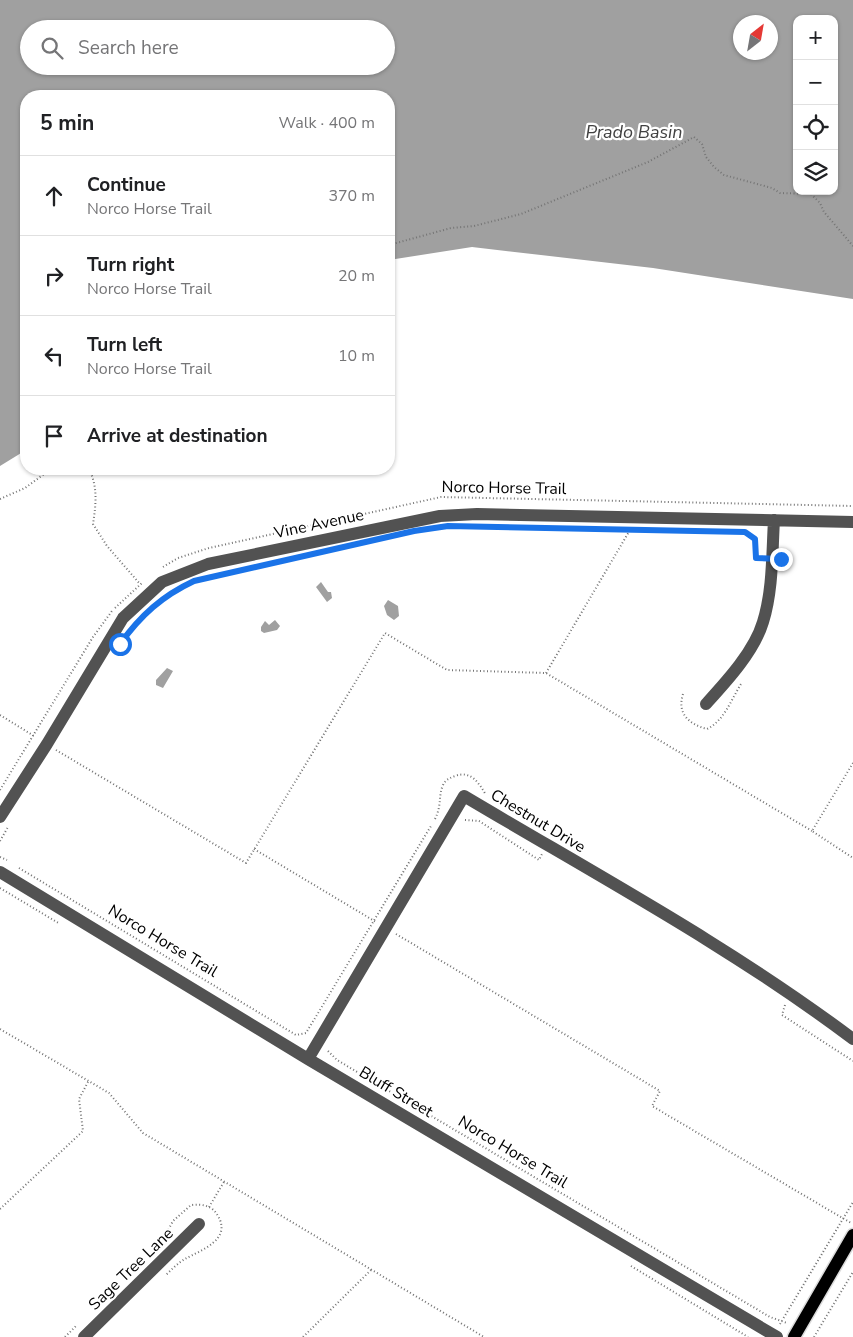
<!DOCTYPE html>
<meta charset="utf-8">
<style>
body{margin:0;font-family:"Nunito Sans",sans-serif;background:#f2f2f2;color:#202124}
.controls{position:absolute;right:15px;top:15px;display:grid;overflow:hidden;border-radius:10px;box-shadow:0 1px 4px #0004}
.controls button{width:45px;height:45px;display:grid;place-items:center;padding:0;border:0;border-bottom:1px solid #e0e0e0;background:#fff;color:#202124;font:25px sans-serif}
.compass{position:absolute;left:733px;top:15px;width:45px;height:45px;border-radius:50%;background:#fff;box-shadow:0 1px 4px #0004;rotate:31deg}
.stop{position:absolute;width:15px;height:15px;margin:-11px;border:4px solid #1a73e8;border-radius:50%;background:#fff}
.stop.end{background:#1a73e8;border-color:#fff;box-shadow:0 1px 5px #0008}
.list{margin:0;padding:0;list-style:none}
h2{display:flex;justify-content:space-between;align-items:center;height:65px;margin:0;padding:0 20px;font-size:21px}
h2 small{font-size:16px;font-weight:400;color:#757577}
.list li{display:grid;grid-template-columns:32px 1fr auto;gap:15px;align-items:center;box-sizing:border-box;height:80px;padding:0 20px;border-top:1px solid #e0e0e0}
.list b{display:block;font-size:19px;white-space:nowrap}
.list p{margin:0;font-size:16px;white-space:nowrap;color:#757577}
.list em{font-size:16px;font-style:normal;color:#757577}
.icon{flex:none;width:28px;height:28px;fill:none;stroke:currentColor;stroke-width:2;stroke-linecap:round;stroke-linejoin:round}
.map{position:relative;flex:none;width:853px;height:1337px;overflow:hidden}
.search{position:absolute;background:#fff;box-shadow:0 1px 4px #0004;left:20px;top:20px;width:375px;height:55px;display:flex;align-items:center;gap:12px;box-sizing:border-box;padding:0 18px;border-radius:28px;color:#757577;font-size:19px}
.panel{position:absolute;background:#fff;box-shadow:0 1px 4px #0004;left:20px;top:90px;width:375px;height:385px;border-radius:20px}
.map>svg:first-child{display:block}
</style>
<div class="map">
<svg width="853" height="1337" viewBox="0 0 853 1337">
<rect width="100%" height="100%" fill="#fff"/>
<!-- water -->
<path fill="#a0a0a0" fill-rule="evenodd" d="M0,0h853v299l-200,-31 -181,-21 -83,13v-164h-363v354l-26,16zM797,19h37v172h-37zM770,22v30h-30v-30zM29,29h357v37h-357z
M321,582l7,10h3l1,6 -5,4 -11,-15z
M388,600l10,6 1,10 -5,4 -7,-5 -3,-9z
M275,620l5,6 -3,4 -13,3 -3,-2v-4l4,-6 4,4z
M167,668l6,3 -10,17 -7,-3v-5z"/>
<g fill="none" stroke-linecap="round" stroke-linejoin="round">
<defs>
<path id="major" d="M794,1337l59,-102"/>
</defs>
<!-- major casing -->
<use href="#major" stroke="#dbdbdb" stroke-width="15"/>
<!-- path -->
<path stroke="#747474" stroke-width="2" stroke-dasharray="1 2.5" stroke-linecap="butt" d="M389,245l62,-17 23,-2 47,-12 127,-52 46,-25 8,7 4,13 8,10 10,8 48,13 8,5 31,1 9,9 4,9 29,34
M89,469c9,18 7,35 4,55l14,22 33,38
M0,499l25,-11 26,-19
M745,532l10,7 1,19h4
M163,567l15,-9 31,-10 232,-51 412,9
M115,608l28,-26
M546,673l84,-143
M683,694c-6,19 5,30 24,35 17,-8 24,-29 34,-45
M0,715l34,21
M56,750l190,113 139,-230 62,37 99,3 266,158
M853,763l-41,68 41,27
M0,790l93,-153 19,-26
M435,819c7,-14 3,-22 8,-34 3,-6 7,-7 12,-9 16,-6 24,7 31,19
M465,820l14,1 60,39 3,-6
M0,841l8,-14
M254,849l122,73
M0,857l7,3
M19,868l277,167 10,-2 125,-207
M0,888l60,36
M396,934l264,157 -8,15 199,117
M785,1005l-3,10 71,46
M0,1029l109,64 34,40 341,204
M328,1051l9,9 433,257 17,6
M209,1207l15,-25
M0,1209l83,-78 -4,-32 9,-17
M160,1245l13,-24 18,-16c11,-1 21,0 27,11 14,24 -17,34 -33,43 -7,4 -13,10 -19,16
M631,1266l117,71
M780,1324l73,-122
M65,1337l11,-11
M303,1337l68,-67
M814,1337l39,-65"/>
<!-- minor -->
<path stroke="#525252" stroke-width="12" d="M706,704c20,-22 48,-52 57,-82 10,-32 9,-69 11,-102
M0,817l47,-73 76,-126 39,-36 46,-18 232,-48 37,-2 376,8
M0,872l308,187 469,278
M308,1059l156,-263c131,78 267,151 389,243
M84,1337l115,-113"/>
<!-- major -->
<use href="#major" stroke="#000" stroke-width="12"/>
</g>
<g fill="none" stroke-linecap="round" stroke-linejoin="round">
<!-- route -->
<path stroke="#1a73e8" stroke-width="6" d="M120,644c21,-29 42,-48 74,-63l220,-50 34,-5 297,6 10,7 1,19 25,1"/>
</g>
<g text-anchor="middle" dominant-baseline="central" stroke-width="4.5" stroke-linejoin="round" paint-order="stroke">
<!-- street labels -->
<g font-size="16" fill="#000" stroke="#fff">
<text transform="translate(504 488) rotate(1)">Norco Horse Trail</text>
<text transform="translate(319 524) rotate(-12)">Vine Avenue</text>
<text transform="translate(538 821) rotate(31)">Chestnut Drive</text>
<text transform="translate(163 941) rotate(31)">Norco Horse Trail</text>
<text transform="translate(396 1092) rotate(31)">Bluff Street</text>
<text transform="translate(513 1152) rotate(31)">Norco Horse Trail</text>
<text transform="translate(131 1269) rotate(-44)">Sage Tree Lane</text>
</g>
<!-- water labels -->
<g font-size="18" font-style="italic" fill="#414141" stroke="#fff">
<text x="634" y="132">Prado Basin</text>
</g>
</g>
</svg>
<div class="controls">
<button>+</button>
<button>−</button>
<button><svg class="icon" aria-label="locate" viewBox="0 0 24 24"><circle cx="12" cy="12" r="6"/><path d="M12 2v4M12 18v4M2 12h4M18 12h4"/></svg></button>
<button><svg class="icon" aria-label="layers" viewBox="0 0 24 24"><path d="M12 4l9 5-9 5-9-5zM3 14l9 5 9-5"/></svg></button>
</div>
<svg class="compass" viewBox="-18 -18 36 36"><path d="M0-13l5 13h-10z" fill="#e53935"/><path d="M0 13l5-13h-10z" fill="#757577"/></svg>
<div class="stop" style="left:120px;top:644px"></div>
<div class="stop end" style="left:781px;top:559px"></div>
<div class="search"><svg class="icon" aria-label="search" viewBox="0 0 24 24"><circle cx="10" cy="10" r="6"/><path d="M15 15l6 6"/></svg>Search here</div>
<section class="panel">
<h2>5 min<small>Walk · 400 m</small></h2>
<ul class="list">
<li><svg class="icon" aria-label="ahead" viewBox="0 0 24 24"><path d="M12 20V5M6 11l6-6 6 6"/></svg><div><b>Continue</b><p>Norco Horse Trail</p></div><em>370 m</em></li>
<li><svg class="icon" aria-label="right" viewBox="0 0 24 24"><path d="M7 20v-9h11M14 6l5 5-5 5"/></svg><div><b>Turn right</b><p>Norco Horse Trail</p></div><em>20 m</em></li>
<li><svg class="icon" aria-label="left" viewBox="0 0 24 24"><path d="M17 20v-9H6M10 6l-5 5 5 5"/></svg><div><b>Turn left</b><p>Norco Horse Trail</p></div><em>10 m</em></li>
<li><svg class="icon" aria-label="arrive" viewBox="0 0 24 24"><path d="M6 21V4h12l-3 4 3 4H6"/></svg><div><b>Arrive at destination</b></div></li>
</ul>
</section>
</div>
